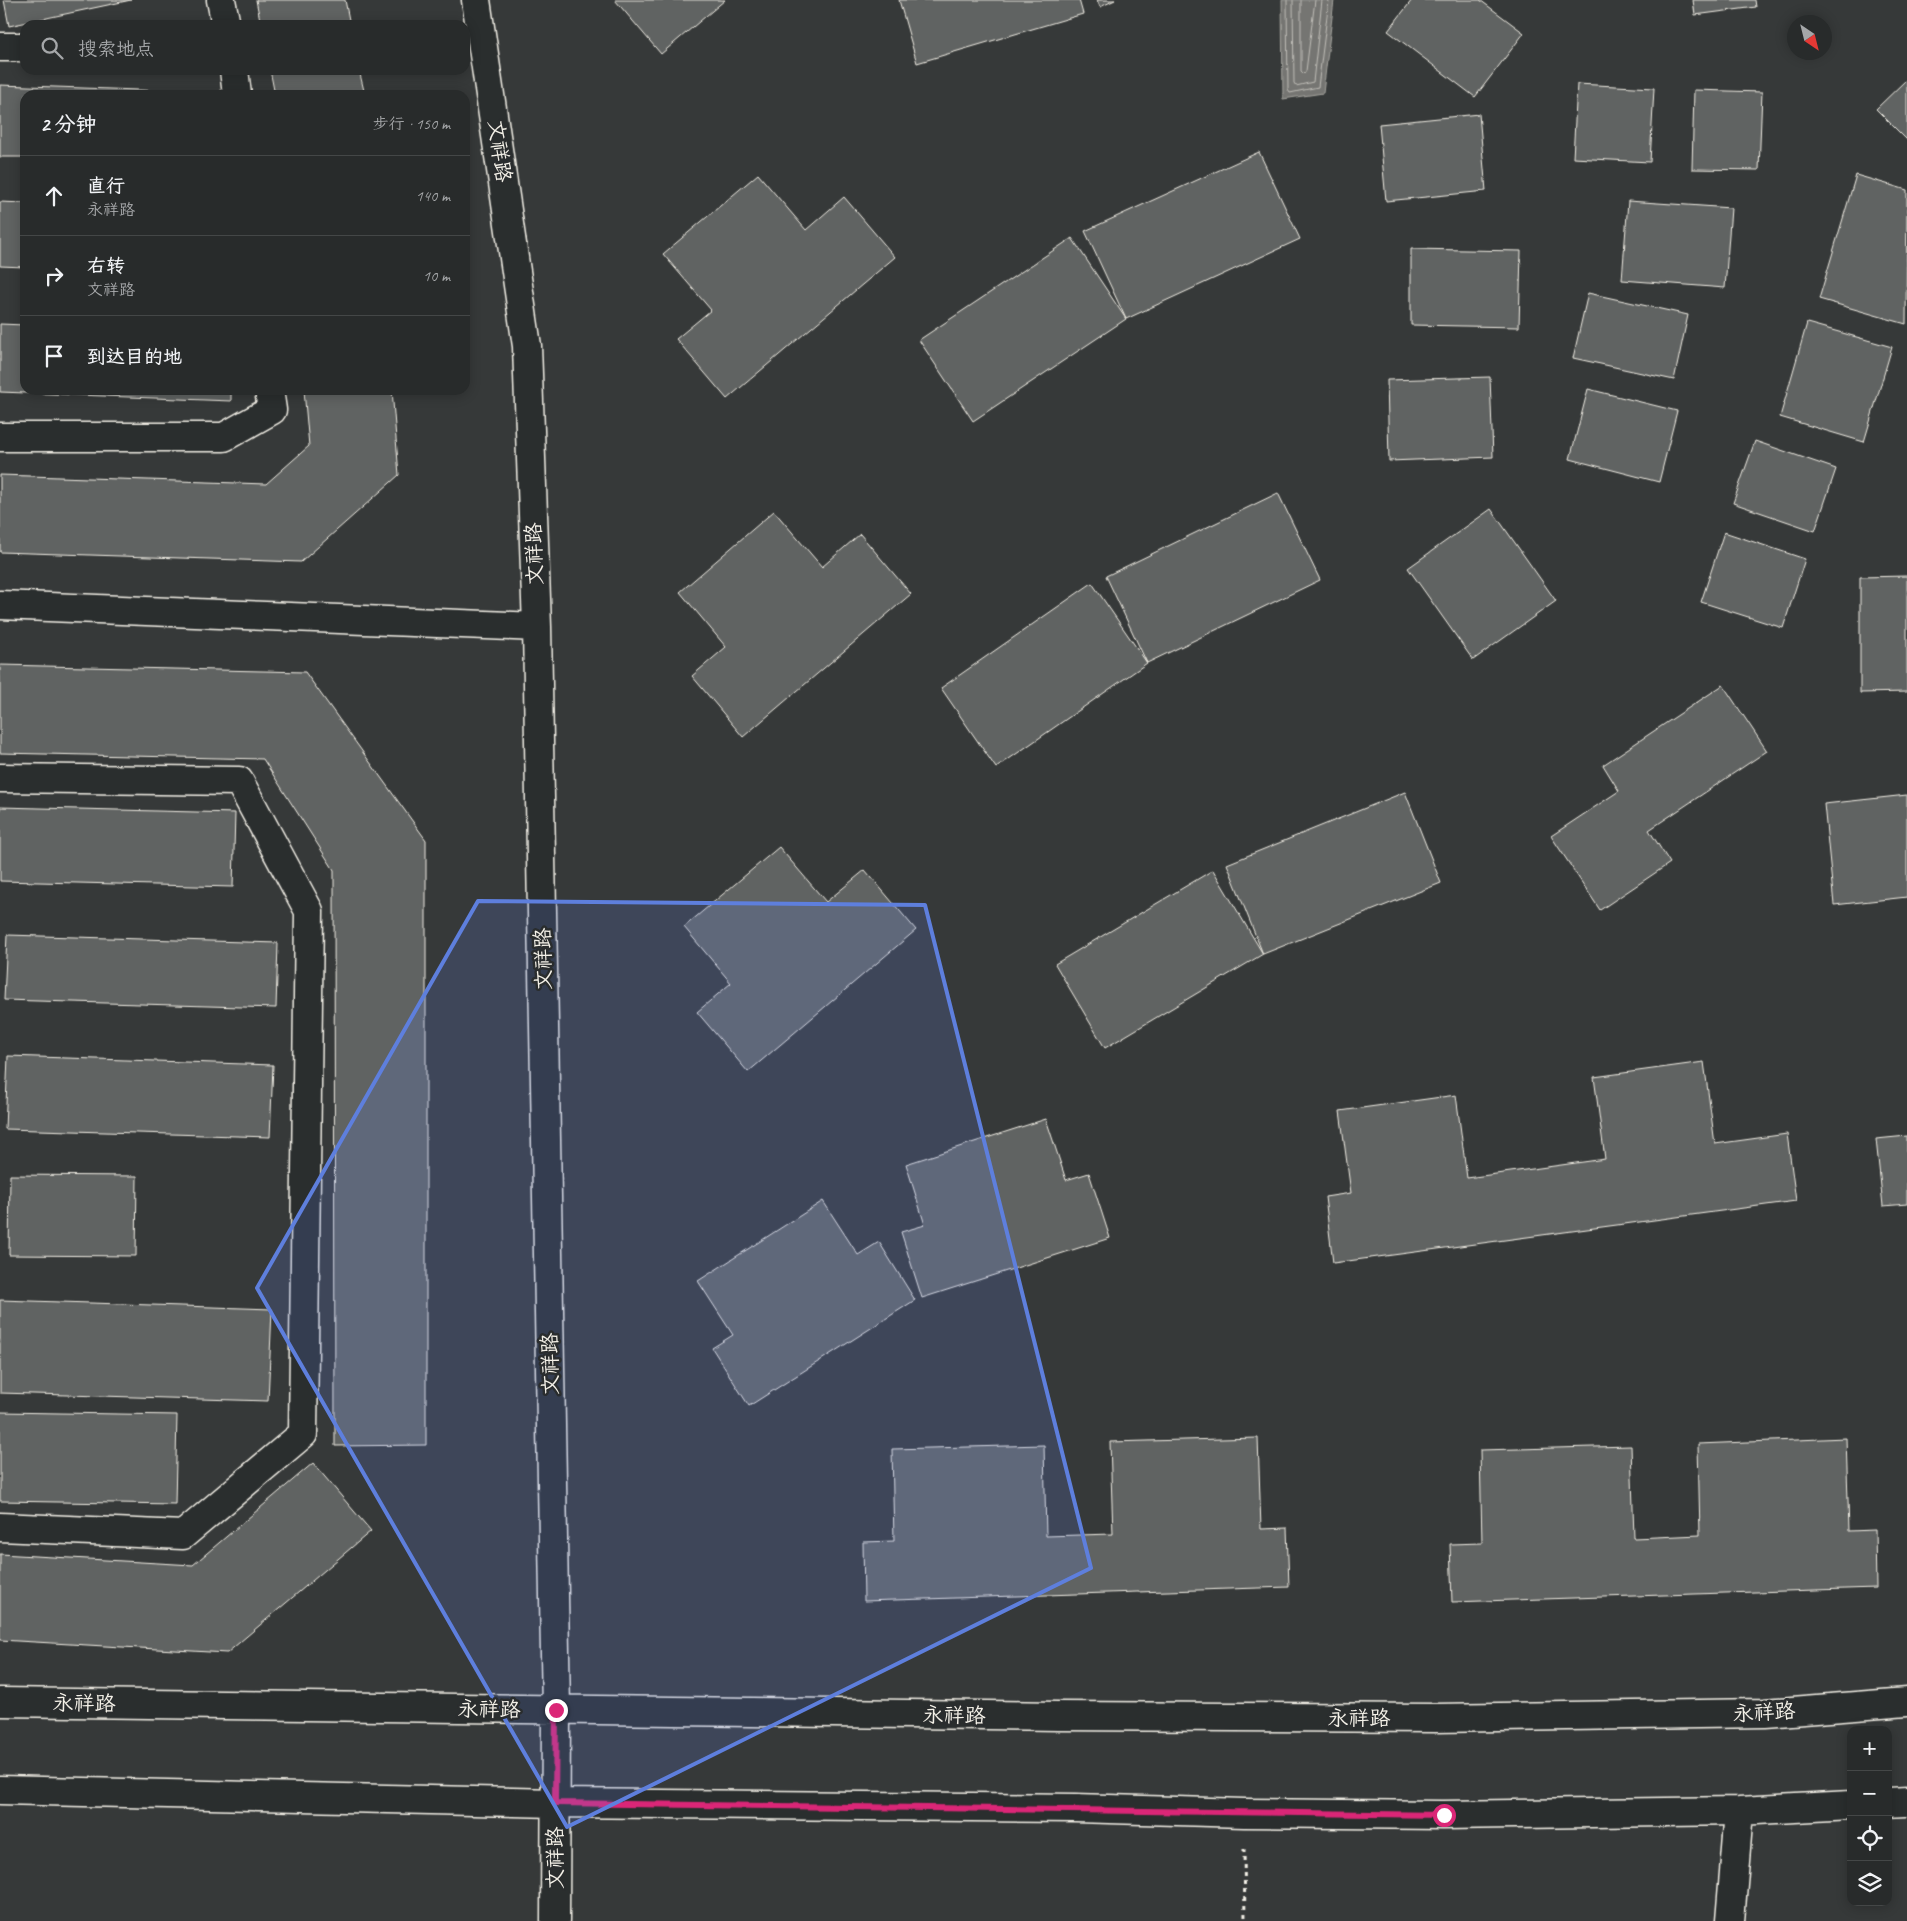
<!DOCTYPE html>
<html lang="zh">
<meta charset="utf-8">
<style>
body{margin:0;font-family:Caveat,"LXGW WenKai TC",sans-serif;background:#343737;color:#f1f3f6}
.controls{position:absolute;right:15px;bottom:15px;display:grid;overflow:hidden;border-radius:10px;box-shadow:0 2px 12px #0003}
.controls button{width:45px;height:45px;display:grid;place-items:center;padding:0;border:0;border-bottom:1px solid #444747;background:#282b2b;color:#f1f3f6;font:25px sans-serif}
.compass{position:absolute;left:1787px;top:15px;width:45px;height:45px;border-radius:50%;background:#282b2b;box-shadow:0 2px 12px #0003;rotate:145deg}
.stop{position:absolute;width:15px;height:15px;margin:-11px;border:4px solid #db2777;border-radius:50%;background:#fff}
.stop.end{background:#db2777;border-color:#fff;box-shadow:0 1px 5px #0008}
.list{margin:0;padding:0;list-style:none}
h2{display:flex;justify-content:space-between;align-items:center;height:65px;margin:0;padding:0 20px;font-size:21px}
h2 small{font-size:16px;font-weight:400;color:#a5a7a9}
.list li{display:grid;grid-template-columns:32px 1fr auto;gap:15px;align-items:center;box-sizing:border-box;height:80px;padding:0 20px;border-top:1px solid #444747}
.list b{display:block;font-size:19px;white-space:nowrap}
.list p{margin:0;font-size:16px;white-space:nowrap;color:#a5a7a9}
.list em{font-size:16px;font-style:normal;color:#a5a7a9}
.icon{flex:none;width:28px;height:28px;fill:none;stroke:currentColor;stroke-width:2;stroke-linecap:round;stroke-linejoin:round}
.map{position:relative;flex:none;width:1907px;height:1921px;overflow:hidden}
.search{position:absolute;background:#282b2b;box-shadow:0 2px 12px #0003;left:20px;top:20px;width:450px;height:55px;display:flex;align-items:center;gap:12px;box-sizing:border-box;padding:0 18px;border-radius:15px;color:#a5a7a9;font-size:19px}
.panel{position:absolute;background:#282b2b;box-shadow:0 2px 12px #0003;left:20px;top:90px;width:450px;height:305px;border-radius:15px}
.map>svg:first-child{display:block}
</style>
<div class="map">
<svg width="1907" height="1921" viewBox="0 0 1907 1921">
<rect width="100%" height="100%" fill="#363939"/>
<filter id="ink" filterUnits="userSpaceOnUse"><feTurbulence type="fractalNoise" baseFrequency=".02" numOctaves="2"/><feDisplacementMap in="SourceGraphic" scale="10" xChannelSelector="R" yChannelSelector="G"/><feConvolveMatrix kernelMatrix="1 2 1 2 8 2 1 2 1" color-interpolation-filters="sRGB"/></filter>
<g filter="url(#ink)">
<!-- water -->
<path fill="#757572" stroke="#a8a7a1" d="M1282,0h52l-11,93 -40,6z"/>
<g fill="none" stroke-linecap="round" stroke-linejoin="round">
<!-- shore -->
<path stroke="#c1bfb9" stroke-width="1" d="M1287,0l1,90 2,3 28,-6 11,-87
M1293,0l1,83 2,3 17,-4 9,-82
M1301,0v71l3,3 2,-3 9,-71"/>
</g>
<!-- building -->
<path fill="#616362" stroke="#f4f1e8" d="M4,0h127l-122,26z
M256,0h89l5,25h-89z
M615,0h110l-64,54z
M899,0h180l4,14 -166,49z
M1097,0h18l-15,7z
M1412,0h68l44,33 -49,64 -87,-66z
M1693,0h62l1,7 -61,8z
M270,70h89l6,25h-90z
M1907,79v61l-31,-31z
M1577,84l77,4 -4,74 -77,-4z
M0,85l221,8 -196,2v62h-25z
M1694,90l68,2 -3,78 -67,-1z
M1479,114l7,77 -100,10 -7,-77z
M1259,152l41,87 -174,80 -41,-88z
M758,174l48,56 38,-33 51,60 -168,142 -51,-60 35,-29 -48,-56z
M1856,175l51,15 -1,134 -87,-25z
M1628,201l103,7 -6,80 -103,-8z
M0,202l25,1v64l-25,-1z
M1072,238l54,81 -153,102 -54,-81z
M1411,249l110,2 -2,76 -108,-2z
M1588,293l100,22 -14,65 -101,-22z
M1807,323l85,24 -28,95 -84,-25z
M0,324l25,1v65h206v11l-231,-9z
M1490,377l3,80 -104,4 -2,-81z
M1588,389l89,22 -18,71 -89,-23z
M304,390h88l7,85 -98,87 -301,-10v-77l266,9 43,-38z
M1755,441l81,28 -21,62 -82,-28z
M1278,493l42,87 -173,83 -41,-87z
M1491,509l65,92 -83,59 -65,-92z
M774,511l48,56 38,-33 51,60 -168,143 -51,-61 34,-29 -46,-55z
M1724,532l81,27 -22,69 -82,-26z
M1907,576v116l-47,1v-116z
M1092,583l55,80 -151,105 -55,-80z
M0,665l305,7 121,168v605l-91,1 -1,-576 -71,-111 -263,-6z
M1723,685l44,66 -118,79 21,33 -70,47 -49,-74 68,-45 -16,-26z
M1405,792l36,91 -178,71 -36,-90z
M1907,795v102l-73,8 -10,-101z
M0,807l235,6 -2,74 -233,-6z
M779,847l47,55 39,-32 51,60 -168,142 -51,-60 34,-29 -47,-56z
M1213,870l50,84 -158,94 -50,-84z
M7,935l271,8 -2,65 -272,-8z
M8,1056l265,9 -3,72 -265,-8z
M1704,1062l11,82 72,-10 9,67 -463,62 -8,-66 26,-4 -11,-82 116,-16 11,83 138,-19 -11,-82z
M1046,1119l20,61 23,-7 21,65 -188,60 -21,-66 24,-7 -19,-61z
M1907,1136v68l-24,2 -7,-67z
M10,1175l127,1 -1,80 -127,-1z
M823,1201l35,54 21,-13 36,58 -166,106 -37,-58 21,-13 -35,-54z
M0,1300l272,9 -4,92 -268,-8z
M0,1412l177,3 -2,89 -175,-3z
M1258,1438l3,91 26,-1 2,59 -425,14 -1,-59 31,-1 -2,-92 152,-4 2,91 67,-2 -3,-92z
M1846,1438l3,93 26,-1 1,58 -424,14 -2,-58 32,-1 -2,-93 151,-4 3,92 66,-3 -2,-91z
M313,1463l58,68 -144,122 -227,-13v-86l193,11z"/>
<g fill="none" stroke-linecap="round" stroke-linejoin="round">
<defs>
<path id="minor" d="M221,0l5,25
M476,0l51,346 10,281 19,1083 -1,211
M0,47h25
M234,70l3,25
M0,437h224l48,-27 -3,-20
M0,605l537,22
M0,778l239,3 70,130 -6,523 -120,101 -183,-8
M0,1702l1058,14 378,2 329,-5 142,-11
M0,1790l555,13 520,5 169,5 199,2 296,-4 112,-6
M1888,1803l19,-1
M1730,1921l9,-110"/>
</defs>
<!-- minor casing -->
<use href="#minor" stroke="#f4f1e8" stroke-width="31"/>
<!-- path -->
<path stroke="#f4f1e8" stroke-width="3" stroke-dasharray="4 4" stroke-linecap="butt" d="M1244,1849l1,72"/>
<!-- minor -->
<use href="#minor" stroke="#2a2d2e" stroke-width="28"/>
</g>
</g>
<g fill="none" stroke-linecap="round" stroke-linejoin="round" filter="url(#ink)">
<!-- route -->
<path stroke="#db2777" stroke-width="6" d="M556,1710l-1,93 889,12"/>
</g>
<!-- marked area -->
<path fill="#5e7fdd" fill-opacity="0.2" stroke="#5e7fdd" stroke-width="4" stroke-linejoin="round" d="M478,901l447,4 166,663 -524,259 -310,-539z"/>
<g text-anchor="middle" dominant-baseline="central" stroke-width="5" stroke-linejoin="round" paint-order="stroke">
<!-- street labels -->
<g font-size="21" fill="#f4f1e8" stroke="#2a2d2e">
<text transform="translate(500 151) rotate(82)">文祥路</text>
<text transform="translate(534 554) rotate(-92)">文祥路</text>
<text transform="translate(543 959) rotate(-91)">文祥路</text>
<text transform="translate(550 1364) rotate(-91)">文祥路</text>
<text transform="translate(84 1703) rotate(1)">永祥路</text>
<text transform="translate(489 1709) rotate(1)">永祥路</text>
<text transform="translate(1764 1712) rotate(-3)">永祥路</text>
<text transform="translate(954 1715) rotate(1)">永祥路</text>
<text x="1359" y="1718">永祥路</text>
<text transform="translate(555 1858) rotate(-90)">文祥路</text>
</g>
</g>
</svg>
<div class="controls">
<button>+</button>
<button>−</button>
<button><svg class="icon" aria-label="locate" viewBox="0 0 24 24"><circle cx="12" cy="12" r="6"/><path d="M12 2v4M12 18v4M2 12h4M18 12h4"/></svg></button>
<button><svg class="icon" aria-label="layers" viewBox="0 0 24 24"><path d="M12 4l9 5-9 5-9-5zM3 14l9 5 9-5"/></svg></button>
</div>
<svg class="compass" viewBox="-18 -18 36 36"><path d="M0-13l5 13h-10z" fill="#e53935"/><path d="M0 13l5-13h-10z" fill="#a5a7a9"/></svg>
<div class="stop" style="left:1444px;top:1815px"></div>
<div class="stop end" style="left:556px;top:1710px"></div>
<div class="search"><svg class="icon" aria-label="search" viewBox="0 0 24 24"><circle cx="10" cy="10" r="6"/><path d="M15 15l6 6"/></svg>搜索地点</div>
<section class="panel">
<h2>2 分钟<small>步行 · 150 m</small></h2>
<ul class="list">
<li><svg class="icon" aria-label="ahead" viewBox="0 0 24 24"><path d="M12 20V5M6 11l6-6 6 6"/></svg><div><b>直行</b><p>永祥路</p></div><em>140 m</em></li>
<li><svg class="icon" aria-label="right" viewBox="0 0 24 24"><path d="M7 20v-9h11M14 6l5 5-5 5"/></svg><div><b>右转</b><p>文祥路</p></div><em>10 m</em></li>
<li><svg class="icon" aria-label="arrive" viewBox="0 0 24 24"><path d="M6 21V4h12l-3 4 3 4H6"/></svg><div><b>到达目的地</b></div></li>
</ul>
</section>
</div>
